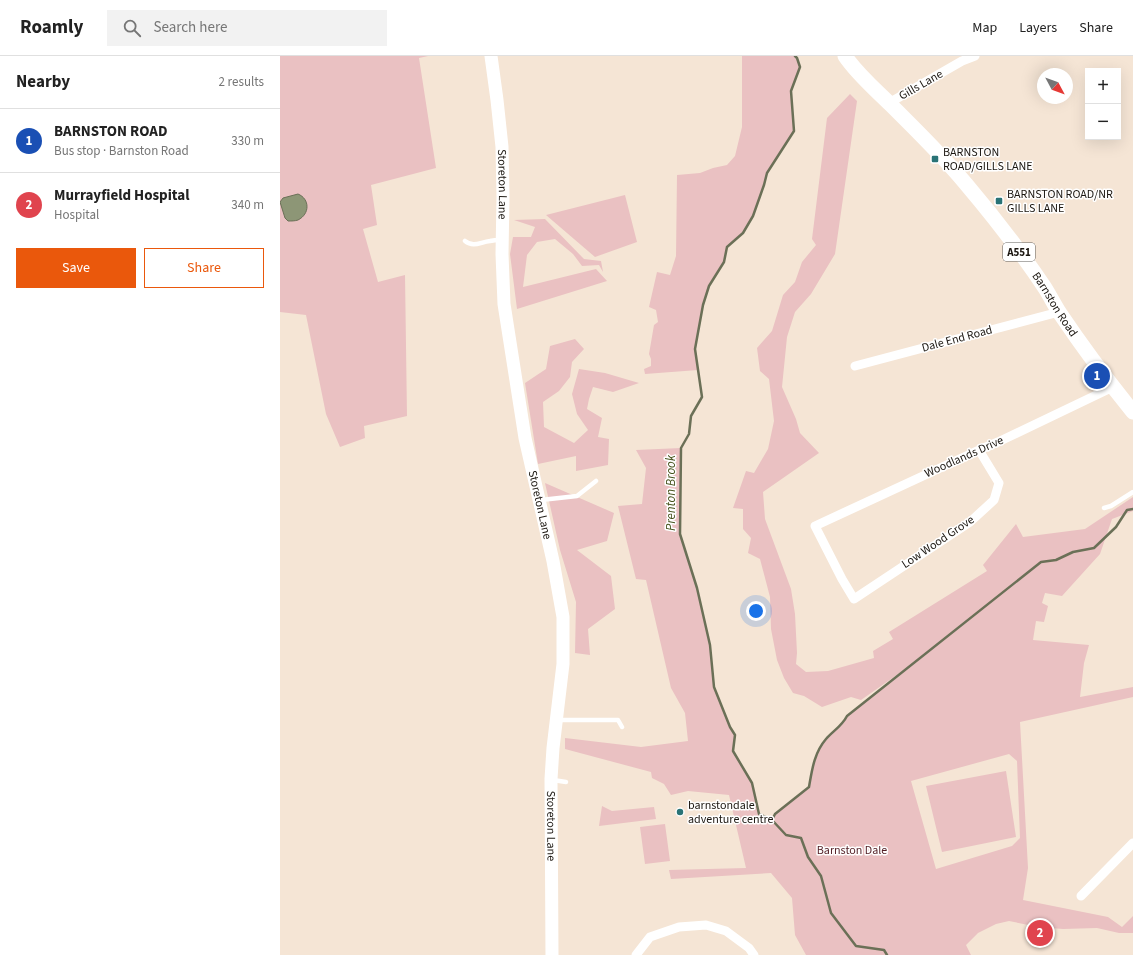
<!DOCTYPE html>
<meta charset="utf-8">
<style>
body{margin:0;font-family:"Source Sans 3",sans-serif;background:#f2f2f2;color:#222}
.controls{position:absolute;right:12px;top:12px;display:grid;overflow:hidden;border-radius:0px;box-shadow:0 4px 16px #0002}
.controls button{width:36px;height:36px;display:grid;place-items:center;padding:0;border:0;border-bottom:1px solid #e0e0e0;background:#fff;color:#222;font:20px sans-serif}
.compass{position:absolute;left:757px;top:12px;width:36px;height:36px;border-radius:50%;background:#fff;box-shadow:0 4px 16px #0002;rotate:131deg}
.you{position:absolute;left:476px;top:555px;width:14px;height:14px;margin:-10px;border:3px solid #fff;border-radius:50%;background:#1a73e8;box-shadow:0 0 0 6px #1a73e833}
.badge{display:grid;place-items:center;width:26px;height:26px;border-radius:50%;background:#ea580c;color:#fff;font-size:13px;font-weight:700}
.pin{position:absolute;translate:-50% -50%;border:2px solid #fff;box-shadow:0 1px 4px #0006}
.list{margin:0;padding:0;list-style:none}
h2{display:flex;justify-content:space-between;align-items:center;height:52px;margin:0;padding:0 16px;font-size:17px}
h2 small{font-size:13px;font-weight:400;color:#767676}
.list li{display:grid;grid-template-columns:26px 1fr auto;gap:12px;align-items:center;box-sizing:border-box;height:64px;padding:0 16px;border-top:1px solid #e0e0e0}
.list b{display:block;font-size:15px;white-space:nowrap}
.list p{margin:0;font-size:13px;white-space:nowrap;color:#767676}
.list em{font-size:13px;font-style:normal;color:#767676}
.actions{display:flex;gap:8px;padding:12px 16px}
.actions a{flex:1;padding:9px 0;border:1px solid #ea580c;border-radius:0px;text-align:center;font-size:14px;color:#ea580c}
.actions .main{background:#ea580c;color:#fff}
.icon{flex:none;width:22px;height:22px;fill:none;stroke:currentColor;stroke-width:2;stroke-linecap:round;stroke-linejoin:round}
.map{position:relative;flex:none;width:853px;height:899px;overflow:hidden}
header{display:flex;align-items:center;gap:24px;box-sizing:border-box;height:56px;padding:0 20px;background:#fff;border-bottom:1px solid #e0e0e0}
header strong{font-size:19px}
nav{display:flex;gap:22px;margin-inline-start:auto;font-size:14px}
.search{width:280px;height:36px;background:#f2f2f2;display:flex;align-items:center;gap:10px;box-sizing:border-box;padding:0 14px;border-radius:0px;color:#767676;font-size:15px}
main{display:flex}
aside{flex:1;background:#fff}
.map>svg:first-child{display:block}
</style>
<header>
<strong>Roamly</strong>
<div class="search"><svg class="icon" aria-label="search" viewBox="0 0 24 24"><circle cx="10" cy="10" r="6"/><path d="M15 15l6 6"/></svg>Search here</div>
<nav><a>Map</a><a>Layers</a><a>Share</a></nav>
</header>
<main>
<aside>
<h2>Nearby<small>2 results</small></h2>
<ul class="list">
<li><span class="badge" style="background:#1a4fb4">1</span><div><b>BARNSTON ROAD</b><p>Bus stop · Barnston Road</p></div><em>330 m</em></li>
<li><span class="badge" style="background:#e0444e">2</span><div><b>Murrayfield Hospital</b><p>Hospital</p></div><em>340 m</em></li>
</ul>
<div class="actions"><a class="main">Save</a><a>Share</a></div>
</aside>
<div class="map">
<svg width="853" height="899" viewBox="0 0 853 899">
<rect width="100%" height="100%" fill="#f5e5d5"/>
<!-- green -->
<path fill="#eac1c2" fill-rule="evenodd" d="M0,0h148l-9,2 17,110 -65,17 6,40 -14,4 15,53 27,-7 2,141 -43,10 1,12 -25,9 -14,-33 -20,-99 -26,-3z
M462,0h53l2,2 3,9 -9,24 3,40 -27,42 -3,12 -11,31 -10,17 -16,14 -3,15 -15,24 -6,19 -8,44 3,21 -53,4 -1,-5 7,-3v-7l-2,-5 5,-29 4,-3 -2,-12 -7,-3 8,-35 13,3 6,-19 1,-81 23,-2 13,-5 14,-3 8,-9 7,-29z
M570,38l7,7 -22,153 -24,40 -16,18 -8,25 -5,50 14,32 4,14 19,20 -56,39 2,27 26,70 4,25 2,39 -1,11 10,8 22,-1 46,-13 -1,-7 20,-12 -4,-7 98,-61 -4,-6 33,-41 7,13 62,-8 48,-32v14l-21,8 -12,35 -38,42 -17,-3 -3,10 6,3 -4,16 -8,-1 -3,19 56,5 -5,18 -4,34 53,-10v10l-113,25 8,146 -5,32 85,17 14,10 11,-11v17h-14l-22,-5 -34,1 -25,-2 -29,-6 -13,3 -18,9 -12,12 5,10h-165l-11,-20 -3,-37 -21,-25 -100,6 -2,-9 77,-2 -17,-73 -41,-4 -17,4 -7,-11 -12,-6 -1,-6 -86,-23v-11l76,9 47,-6 -3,-28 -14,-25 -25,-108 -10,-1 -18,-73 24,-2 4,-36 -10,-18 45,-2 -1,86 17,54 13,57 4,42 16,40 5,8 -2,16 19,32 7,31 13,6 3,-6 34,-27c3,-17 4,-34 17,-48 7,-8 16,-13 21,-23l67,-53 -53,37 -10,-3 -29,10 -18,-11 -11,-3 -9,-15 -7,-18 -6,-31 -1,-32 -10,-38 -12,-6 3,-15 -8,-9v-20l-10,-1 13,-37 8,2 14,-24 6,-28 -5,-42 -9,-8 -3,-23 15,-17 11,-36 12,-13 7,-20 14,-17 -4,-6 15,-121zM729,698l8,7 3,77 -8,8 -76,23 -25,-88z
M345,139l12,47 -42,15 -49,-42z
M265,163l39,40 17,2 2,11 -4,-7 -17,1 -9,-12 -18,-15 -18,3 -10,13 -4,32 73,-18 11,12 -90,28 -7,-55 3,-17h18l4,-10 -21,-7z
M295,283l9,10 -12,13 -2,15 -11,14 -16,11 1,25 30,16 14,-13 -11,-16 -5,-20 7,-25 26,4 34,10 -26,9 -20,-5 -4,12 -2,10 15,9 -4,19 11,2 -1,26 -32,6v-15l-38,8 -13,-81 21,-14 4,-23z
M265,427l69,30 -7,28 -30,9 34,26 4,33 -27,20 2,26 -15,-2 1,-51 -16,-52z
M726,715l10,66 -74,15 -16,-66z
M322,750l10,5 42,-4 2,12 -57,7z
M385,768l5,37 -25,3 -5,-37z"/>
<!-- water -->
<path fill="#8d9676" stroke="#6b7057" d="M18,138c12,5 12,20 0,26 -3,1 -6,1 -10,1l-3,-3 -5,-16 3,-4z"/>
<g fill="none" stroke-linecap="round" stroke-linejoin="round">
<!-- stream -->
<path stroke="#6b7057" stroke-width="2.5" d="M515,0l2,2 3,9 -9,24 3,40 -27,42 -3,12 -11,31 -10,17 -16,14 -3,15 -15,24 -6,19 -8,44 7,48 -11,19 -2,18 -8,14 -1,86 17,54 13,57 4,42 16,40 5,8 -2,16 19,32 7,31 13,6 14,15 15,3 7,19 13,19 10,37 25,33 28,4 3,5
M492,764l3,-6 34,-27c3,-17 5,-34 17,-48 7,-8 16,-13 21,-23l194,-154 15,-2 17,-8 21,-4 22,-21 11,-17 6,-1"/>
<!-- lane -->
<path stroke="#fff" stroke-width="4.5" d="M185,185c9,7 15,1 25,0 4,-1 7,-1 11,-1
M261,444l36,-4 19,-15
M824,452l7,-2 22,-14
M277,664h61l4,7
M273,724l13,2"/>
<!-- street -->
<path stroke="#fff" stroke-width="9" d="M609,47l73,-42 13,-5
M575,310l204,-54
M699,394l20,33 -5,17 -24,22 -116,77 -12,-20 -27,-53 164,-76 19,-8 115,-55
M801,840l52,-53
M356,899l14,-18 29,-10 27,-2 20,6 23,17 5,7"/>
<!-- secondary -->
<path stroke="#fff" stroke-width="13" id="s1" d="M211,0l6,44 5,47 1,50 -1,57 2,50 21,134 28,123 10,56v47l-10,84 -2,31 1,176"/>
<!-- primary -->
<path stroke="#fff" stroke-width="15" id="s2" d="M565,0c13,19 30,33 46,49 25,25 52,51 75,79 28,33 55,68 79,104 5,8 9,16 14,24 23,34 48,68 74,100"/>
</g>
<!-- markers -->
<g fill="#297376" stroke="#fff" stroke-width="1.5">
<rect x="651" y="99" width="8" height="8" rx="2"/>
<rect x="715" y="141" width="8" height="8" rx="2"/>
<circle cx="400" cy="756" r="4"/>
</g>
<g text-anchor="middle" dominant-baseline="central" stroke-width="3" stroke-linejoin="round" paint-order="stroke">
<!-- shield labels -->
<rect fill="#fff" stroke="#5f5c58" stroke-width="1" x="723" y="187" width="32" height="18" rx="3"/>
<g font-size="11" font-weight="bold" fill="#1b1610">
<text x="739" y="196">A551</text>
</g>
<!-- street labels -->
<g font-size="12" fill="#1b1610" stroke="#fff">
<text transform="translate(641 29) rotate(-30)">Gills Lane</text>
<text stroke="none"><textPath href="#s1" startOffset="129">Storeton Lane</textPath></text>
<text stroke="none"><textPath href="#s2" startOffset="326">Barnston Road</textPath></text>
<text transform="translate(677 283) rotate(-15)">Dale End Road</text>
<text transform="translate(684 401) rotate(-24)">Woodlands Drive</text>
<text stroke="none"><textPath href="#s1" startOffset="453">Storeton Lane</textPath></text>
<text transform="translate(658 486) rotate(-34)">Low Wood Grove</text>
<text stroke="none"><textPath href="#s1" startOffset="777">Storeton Lane</textPath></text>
</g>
<!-- poi labels -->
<g font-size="12" fill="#1b1610" stroke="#fff" text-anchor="start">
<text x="663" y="96">BARNSTON<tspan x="663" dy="14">ROAD/GILLS LANE</tspan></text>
<text x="727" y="138">BARNSTON ROAD/NR<tspan x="727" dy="14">GILLS LANE</tspan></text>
<text x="408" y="749">barnstondale<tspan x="408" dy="14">adventure centre</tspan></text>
</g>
<!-- park labels -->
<g font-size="12" fill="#521e24" stroke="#fff">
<text x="572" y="794">Barnston Dale</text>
</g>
<!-- water labels -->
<g font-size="13" font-style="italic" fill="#46521d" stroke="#fff">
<text transform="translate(391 437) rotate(-90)">Prenton Brook</text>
</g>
</g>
</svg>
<div class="controls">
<button>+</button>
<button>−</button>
</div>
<svg class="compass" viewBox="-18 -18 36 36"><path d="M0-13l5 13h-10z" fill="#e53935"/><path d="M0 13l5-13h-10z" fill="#767676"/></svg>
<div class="you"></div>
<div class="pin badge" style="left:817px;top:320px;background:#1a4fb4">1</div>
<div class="pin badge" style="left:760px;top:877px;background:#e0444e">2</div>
</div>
</main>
